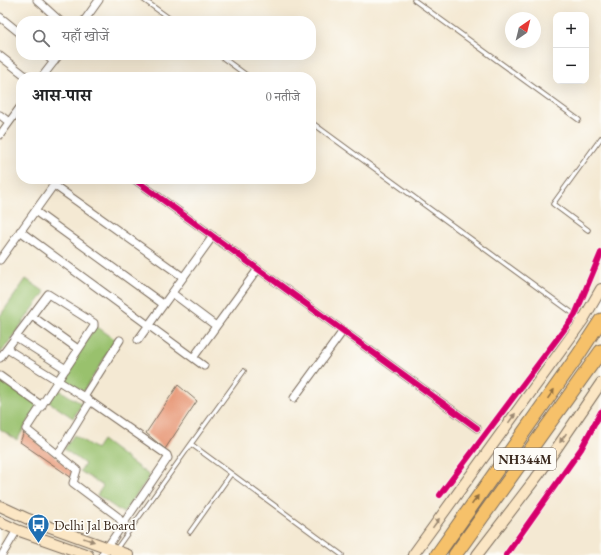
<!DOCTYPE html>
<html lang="hi">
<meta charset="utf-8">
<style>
body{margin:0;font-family:"EB Garamond","Noto Serif Devanagari",serif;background:#f6f6f6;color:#202124}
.controls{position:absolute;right:12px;top:12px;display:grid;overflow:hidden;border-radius:8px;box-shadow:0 4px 16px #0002}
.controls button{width:36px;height:36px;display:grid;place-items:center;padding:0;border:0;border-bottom:1px solid #e0e0e0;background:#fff;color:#202124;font:20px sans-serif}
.compass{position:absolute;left:505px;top:12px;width:36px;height:36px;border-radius:50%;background:#fff;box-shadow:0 4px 16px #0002;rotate:35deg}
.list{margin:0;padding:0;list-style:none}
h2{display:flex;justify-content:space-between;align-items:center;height:52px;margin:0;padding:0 16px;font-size:17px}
h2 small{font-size:13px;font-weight:400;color:#757577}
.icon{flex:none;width:22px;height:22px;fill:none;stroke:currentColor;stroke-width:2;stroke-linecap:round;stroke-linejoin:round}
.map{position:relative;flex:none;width:601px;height:555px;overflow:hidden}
.search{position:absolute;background:#fff;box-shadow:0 4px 16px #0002;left:16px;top:16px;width:300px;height:44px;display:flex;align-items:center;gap:10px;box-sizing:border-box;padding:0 14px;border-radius:16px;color:#757577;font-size:15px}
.panel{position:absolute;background:#fff;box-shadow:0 4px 16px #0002;left:16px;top:72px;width:300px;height:112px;border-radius:16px}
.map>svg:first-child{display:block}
</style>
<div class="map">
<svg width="601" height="555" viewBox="0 0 601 555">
<rect width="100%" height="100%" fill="#fdfcf7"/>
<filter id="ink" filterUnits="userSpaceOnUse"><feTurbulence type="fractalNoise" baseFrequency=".025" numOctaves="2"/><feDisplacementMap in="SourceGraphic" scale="8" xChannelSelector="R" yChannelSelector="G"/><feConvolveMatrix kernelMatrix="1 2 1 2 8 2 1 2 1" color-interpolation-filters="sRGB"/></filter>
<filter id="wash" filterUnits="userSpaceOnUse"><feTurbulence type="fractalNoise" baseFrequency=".012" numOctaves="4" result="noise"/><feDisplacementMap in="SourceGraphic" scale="16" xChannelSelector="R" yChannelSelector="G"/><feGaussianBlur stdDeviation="0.9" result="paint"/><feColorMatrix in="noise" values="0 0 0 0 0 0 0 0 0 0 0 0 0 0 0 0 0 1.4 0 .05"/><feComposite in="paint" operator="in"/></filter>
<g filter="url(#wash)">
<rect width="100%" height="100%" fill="#f4e9d3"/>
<!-- green -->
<path fill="#99c16d" stroke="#6a7646" d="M26,279l19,13 -45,62v-38z
M96,326l20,14 -33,52 -21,-14z
M0,376l39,27 -22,37 -17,-11z
M58,389l24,15 -9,14 -24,-16z
M74,435l22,14 6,-9 48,36 -27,37 -26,-18 6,-9 -23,-15 5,-7 -21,-15z"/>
<g id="blocks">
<!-- building -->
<path fill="#e89a79" d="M178,385l19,16 -32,48 -19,-16z
M24,432l50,39 -2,7 -52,-36z"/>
</g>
</g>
<g filter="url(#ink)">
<use href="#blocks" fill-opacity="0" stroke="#7c6d5d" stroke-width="1"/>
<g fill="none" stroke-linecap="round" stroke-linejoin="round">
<defs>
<path id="lane" d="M144,0l29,21
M414,0l165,120
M219,55l30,22
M311,122l271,198
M588,230l-35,-26 48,-66
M191,444l53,-73
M190,532l41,-58
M112,555l79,-111 151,111"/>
<path id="street" d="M37,0l23,21
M0,17l21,17
M84,21l15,-21
M46,55l8,7
M0,56l27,21
M42,77l17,-22
M0,115l9,7
M0,135l21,-29
M134,179l343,249
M54,185l129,92
M35,211l128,93
M20,231l184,135
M0,260l58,-81
M172,293l44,33
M32,316l46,33
M16,337l50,32
M138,340l75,-104
M7,349l77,48 83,58 1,3 -66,97
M0,358l48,-64 46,29v3l-68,103 51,41 -4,13 44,33 6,8
M193,358l65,-89
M0,376l42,30
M84,397l36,-57
M294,398l49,-67
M58,454l32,-52
M2,555l15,-25"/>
<path id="secondary" d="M0,506l28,13 100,36
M0,522l17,8 71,25
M413,555l170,-235 18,-31
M477,555l62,-81 62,-91"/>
<path id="highway" d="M437,555l142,-201 22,-34
M455,555l146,-204"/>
</defs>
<!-- lane casing -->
<use href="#lane" stroke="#7c6d5d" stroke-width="5.5"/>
<!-- street casing -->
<use href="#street" stroke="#7c6d5d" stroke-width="9"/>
<!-- secondary casing -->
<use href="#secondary" stroke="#7c6d5d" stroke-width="12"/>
<!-- highway casing -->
<use href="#highway" stroke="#7c6d5d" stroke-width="15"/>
<!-- lane -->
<use href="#lane" stroke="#fff" stroke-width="3.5"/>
<!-- street -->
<use href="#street" stroke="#fff" stroke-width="7"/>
<!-- secondary -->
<use href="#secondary" stroke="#fbe6c4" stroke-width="10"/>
<!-- highway -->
<use href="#highway" stroke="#f6c16b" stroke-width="13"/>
<defs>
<path id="cycleway" d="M134,179l343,249
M440,495l135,-180 26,-62
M506,555l75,-106 20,-37"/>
</defs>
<!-- cycleway casing -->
<use href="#cycleway" stroke="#fdfcf7" stroke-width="8"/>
<!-- cycleway -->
<use href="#cycleway" stroke="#d6006c" stroke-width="6"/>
</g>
<!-- one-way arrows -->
<defs><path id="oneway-solid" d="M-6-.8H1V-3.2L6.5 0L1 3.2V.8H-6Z"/></defs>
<g fill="#8f6e41">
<use href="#oneway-solid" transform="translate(551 394) rotate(-55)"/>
<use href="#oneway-solid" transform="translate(475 500) rotate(-55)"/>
</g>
<g fill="#9b8871">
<use href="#oneway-solid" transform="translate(512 418) rotate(-54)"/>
<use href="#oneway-solid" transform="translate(563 438) rotate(125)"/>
<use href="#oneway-solid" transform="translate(436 523) rotate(-54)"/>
<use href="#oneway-solid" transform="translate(89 540) rotate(19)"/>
</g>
</g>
<!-- icons -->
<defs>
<symbol id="bus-pin" viewBox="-11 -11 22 30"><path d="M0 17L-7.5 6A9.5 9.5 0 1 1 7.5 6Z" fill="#1f6fb2" stroke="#fdfcf7"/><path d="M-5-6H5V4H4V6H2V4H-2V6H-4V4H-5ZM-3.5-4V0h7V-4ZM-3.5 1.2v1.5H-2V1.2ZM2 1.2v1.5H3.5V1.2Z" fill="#fff"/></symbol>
</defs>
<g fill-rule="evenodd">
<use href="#bus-pin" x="26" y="512" width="25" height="34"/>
</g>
<g text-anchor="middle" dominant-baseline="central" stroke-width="3.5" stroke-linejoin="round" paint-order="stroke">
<!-- shield labels -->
<rect fill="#fdfcf7" stroke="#75695f" stroke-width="1" x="494" y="448" width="62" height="22" rx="3"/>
<g font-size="13" font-weight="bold" fill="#3b2a1e">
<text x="525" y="459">NH344M</text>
</g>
<!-- poi labels -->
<g font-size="14" fill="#3b2a1e" stroke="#fdfcf7" text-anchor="start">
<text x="54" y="525">Delhi Jal Board</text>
</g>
</g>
</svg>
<div class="controls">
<button>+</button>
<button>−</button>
</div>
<svg class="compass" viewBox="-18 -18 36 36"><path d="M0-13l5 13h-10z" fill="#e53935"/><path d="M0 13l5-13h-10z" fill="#757577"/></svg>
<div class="search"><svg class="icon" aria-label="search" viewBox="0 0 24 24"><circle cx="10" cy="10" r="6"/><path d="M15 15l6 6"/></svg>यहाँ खोजें</div>
<section class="panel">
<h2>आस-पास<small>0 नतीजे</small></h2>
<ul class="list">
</ul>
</section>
</div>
